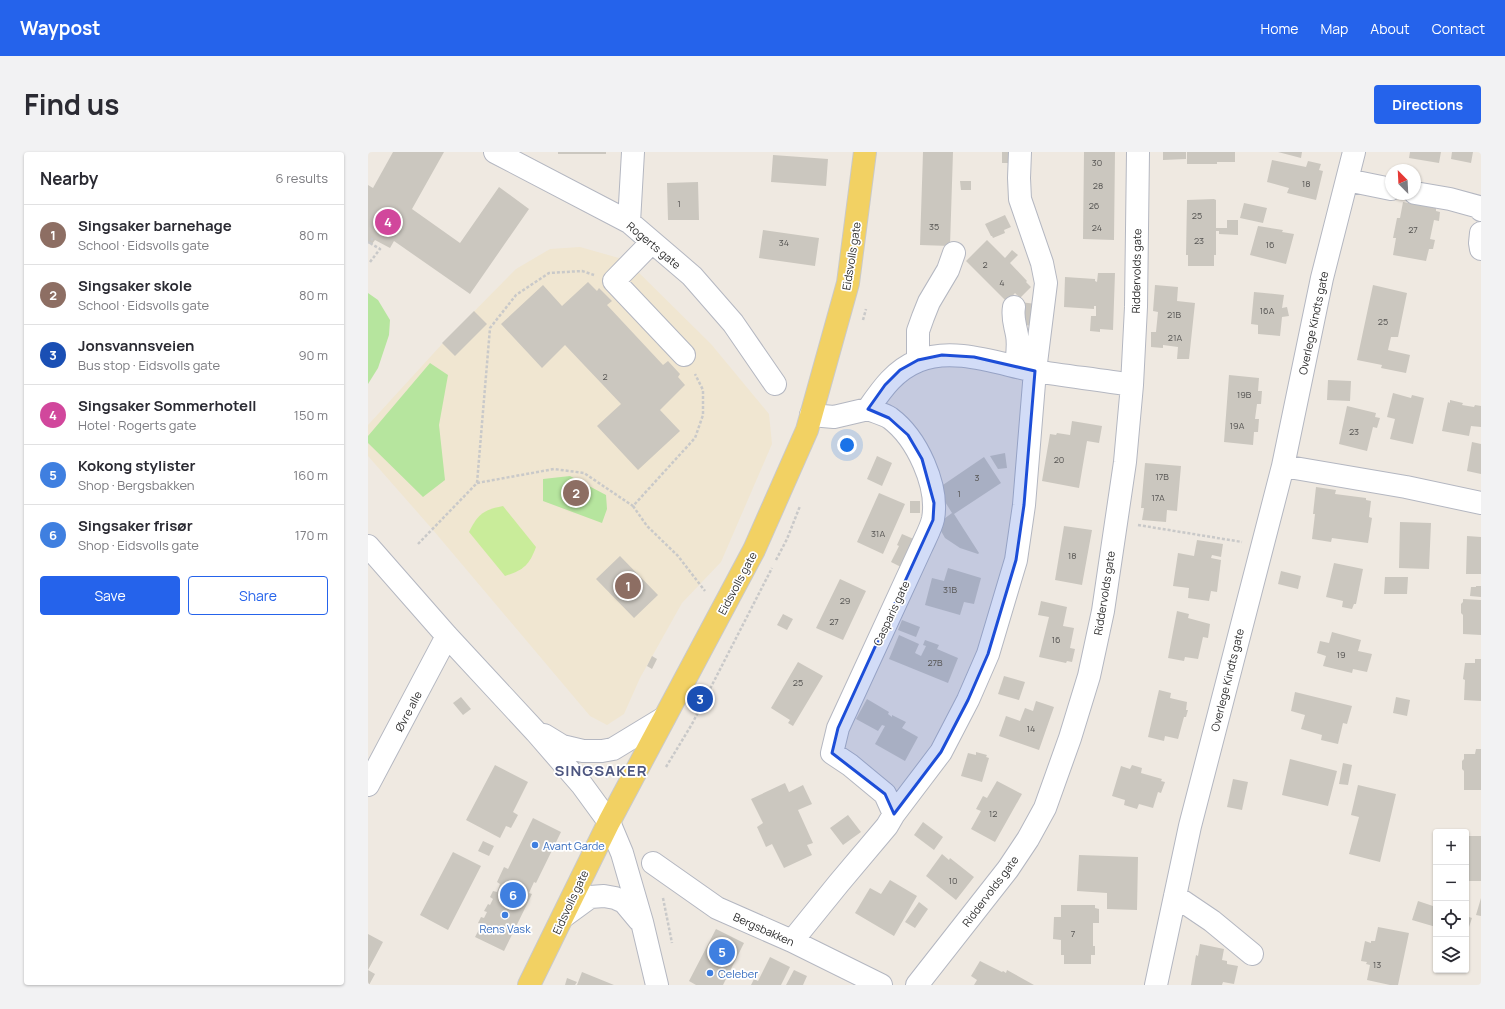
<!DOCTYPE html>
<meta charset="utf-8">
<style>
body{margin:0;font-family:Manrope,sans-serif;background:#f2f2f3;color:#2b2b33}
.controls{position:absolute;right:12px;bottom:12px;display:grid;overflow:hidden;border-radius:4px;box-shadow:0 1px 3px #0004}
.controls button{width:36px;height:36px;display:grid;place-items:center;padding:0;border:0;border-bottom:1px solid #e1e1e2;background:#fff;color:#2b2b33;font:20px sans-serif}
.compass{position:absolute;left:1017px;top:12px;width:36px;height:36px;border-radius:50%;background:#fff;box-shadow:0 1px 3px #0004;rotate:336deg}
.you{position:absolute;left:479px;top:293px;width:14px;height:14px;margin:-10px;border:3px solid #fff;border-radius:50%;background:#1a73e8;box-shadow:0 0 0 6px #1a73e833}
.badge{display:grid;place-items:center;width:26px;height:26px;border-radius:50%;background:#2563eb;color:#fff;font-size:13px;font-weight:700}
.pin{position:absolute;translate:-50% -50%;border:2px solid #fff;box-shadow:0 1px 4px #0006}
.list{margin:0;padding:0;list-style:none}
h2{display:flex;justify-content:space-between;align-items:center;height:52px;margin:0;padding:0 16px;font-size:17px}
h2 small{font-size:13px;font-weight:400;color:#7c7c81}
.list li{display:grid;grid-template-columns:26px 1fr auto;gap:12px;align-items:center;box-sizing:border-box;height:60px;padding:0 16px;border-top:1px solid #e1e1e2}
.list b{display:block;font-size:15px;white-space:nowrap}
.list p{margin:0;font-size:13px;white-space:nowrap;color:#7c7c81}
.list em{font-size:13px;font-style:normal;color:#7c7c81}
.actions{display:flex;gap:8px;padding:12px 16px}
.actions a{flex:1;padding:9px 0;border:1px solid #2563eb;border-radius:4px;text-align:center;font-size:14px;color:#2563eb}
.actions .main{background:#2563eb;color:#fff}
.icon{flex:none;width:22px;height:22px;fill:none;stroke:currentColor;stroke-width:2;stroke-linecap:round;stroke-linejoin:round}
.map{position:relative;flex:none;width:1113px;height:833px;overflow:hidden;border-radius:4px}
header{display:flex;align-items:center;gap:24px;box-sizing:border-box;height:56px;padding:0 20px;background:#2563eb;color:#fff}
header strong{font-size:19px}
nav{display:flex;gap:22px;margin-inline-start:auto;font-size:14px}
.intro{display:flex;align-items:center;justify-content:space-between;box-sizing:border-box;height:96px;padding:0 24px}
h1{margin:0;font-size:28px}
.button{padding:10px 18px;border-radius:4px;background:#2563eb;color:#fff;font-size:14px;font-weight:700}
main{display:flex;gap:24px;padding:0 24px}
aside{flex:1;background:#fff;border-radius:4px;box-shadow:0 1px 3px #0004}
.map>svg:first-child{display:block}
</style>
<header>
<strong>Waypost</strong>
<nav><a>Home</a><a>Map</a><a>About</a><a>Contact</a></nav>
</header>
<div class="intro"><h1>Find us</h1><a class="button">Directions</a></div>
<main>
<aside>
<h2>Nearby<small>6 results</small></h2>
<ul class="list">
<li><span class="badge" style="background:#8d6e63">1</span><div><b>Singsaker barnehage</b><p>School · Eidsvolls gate</p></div><em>80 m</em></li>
<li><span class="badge" style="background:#8d6e63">2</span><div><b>Singsaker skole</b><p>School · Eidsvolls gate</p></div><em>80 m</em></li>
<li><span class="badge" style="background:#1a4fb4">3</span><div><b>Jonsvannsveien</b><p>Bus stop · Eidsvolls gate</p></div><em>90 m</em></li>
<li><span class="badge" style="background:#d1479c">4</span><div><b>Singsaker Sommerhotell</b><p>Hotel · Rogerts gate</p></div><em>150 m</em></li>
<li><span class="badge" style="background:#3f7fe0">5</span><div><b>Kokong stylister</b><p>Shop · Bergsbakken</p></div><em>160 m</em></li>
<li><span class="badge" style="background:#3f7fe0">6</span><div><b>Singsaker frisør</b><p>Shop · Eidsvolls gate</p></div><em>170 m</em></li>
</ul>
<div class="actions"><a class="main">Save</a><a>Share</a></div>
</aside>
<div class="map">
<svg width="1113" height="833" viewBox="0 0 1113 833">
<rect width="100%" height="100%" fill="#efe9e1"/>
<!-- education -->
<path fill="#f0e6d1" d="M212,95l46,13 85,84 58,70 3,30 -51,118 -39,41 -42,75 -16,36 -17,11 -17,-9 -157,-186 -65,-74v-31l75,-82 73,-74 34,-20z"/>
<!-- green -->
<path fill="#b6e59e" d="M0,141l10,7 12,20 -1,15 -11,33 -10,16z
M62,211l18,12 -9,50 6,55 -22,17 -55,-54v-7z
M202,324l36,19 1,14 -5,14 -59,-22v-22z"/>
<!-- pitch -->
<path fill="#c9ec9a" d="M135,354l33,41c-7,19 -13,23 -31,29l-36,-44c9,-18 14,-22 34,-26z"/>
<!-- building -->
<path fill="#cbc7bf" d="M25,0h51l-32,57 48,34 39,-56 30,22 -59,85 -76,-53 -4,7 -15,-8 -3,4 -4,-2v-57l5,3z
M190,0h48v2h-48z
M555,0h30l-3,94 -30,-1z
M634,0h12l-1,11h-11z
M716,0h31l-1,88 -31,-1z
M795,0h23v7l-23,1z
M819,0h48v10h-18v2h-30z
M910,0h24l-1,6z
M1042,0h31l-2,11 -30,-5z
M1084,0h21l-2,11 -20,-4z
M405,3l55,4 -2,27 -55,-4z
M904,8l34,7 2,-6 13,3 -2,6 4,1 -7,29 -29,-7 2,-5 -22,-6z
M592,29h11v9h-10z
M330,30l1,38h-31l-1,-37z
M846,47l2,1v28h11v-8h11v15l-19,-1v-3h-3v24h-2v11h-26v-11h-2l1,-55z
M1035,50l33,6v3l4,1 -1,9 -5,-1 -4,19 5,1 -2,9h-4l-3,12 -33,-6 3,-17h-3l4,-20h3z
M876,51l23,5 -4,15 -23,-5z
M637,63l6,12 -7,3 1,3 -12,5 -1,-2h-1l-6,-12z
M890,74l25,4 -1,2 12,2 -8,30 -36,-9z
M395,78l56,8 -4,28 -56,-8z
M619,88l18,18 7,-8 6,5 -8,8 17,18 -1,1 5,5 -11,11 -5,-5 -8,9 -41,-41z
M730,121h17l-2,57 -13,-1v3l-10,-1 1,-15h5v-10h-2v3l-30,-2 1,-30 30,2v2l2,1z
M220,130l9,9 2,-3 13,13 -5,4 56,60 5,-4 12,13 -2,3 7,8 -25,25 20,21 -42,39 -41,-44 24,-22 -56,-59 -23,23 -41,-44 42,-39 19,21z
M787,133l23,2 -1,14 18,2 -6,56h-12l1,-12 -15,-2v3l-12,-1v-15h5l2,-20 -5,-1z
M1005,133l34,8 -9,44h-7l-3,13 22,5 -4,18 -25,-5 1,-3 -25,-5z
M886,140l30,3 -2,13 5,-1 2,9 -7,1 -2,19 -22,-2v-9l-7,-1z
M652,150l16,2 -3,22 -16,-2z
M106,159l13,13 -32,32 -13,-13z
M861,223l30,3 -1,13h4l-1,13h-4l-2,15h4l-1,13h-4l-1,13 -29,-3z
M960,228l23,1 -1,20 -23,-1z
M1025,241l18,5 1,-3 12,3 -11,46 -23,-5 5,-20 -8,-2z
M1082,248l13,3 -1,2 12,2 1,-2 6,1v21l-10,-1 -2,10 -27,-5 6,-29 2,1z
M979,254l29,7 -1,4 5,1 -3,10 -4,-1 -6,24 -28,-7z
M704,269l30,5 -3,17 -12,-2 -8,47 -37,-7 8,-47 6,1 1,-2 13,2z
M1104,290l9,2v30l-14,-3z
M637,301l2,15 -9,1 -8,-13z
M509,304l15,7 -10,23 -15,-7z
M616,305l17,26 -47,31 25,39 -1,1 -18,-6 -15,-10 -8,-14 15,-11 -15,-24z
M777,311l36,3 -4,45 -10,-1 -1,12 -24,-2 2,-12h-3z
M948,335l20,3 -1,4 31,4v2l5,1 -2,16 3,1 -4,25 -36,-5 -1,4 -19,-3 3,-25h-2z
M511,341l26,11 -22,50 -26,-12z
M542,349h10v12h-10z
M1032,370l31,1 -2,46 -30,-1z
M696,374l28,4 -10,55 -27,-5z
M534,382l14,6 -13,28 -12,-6 8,-16 -2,-1z
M1099,384l14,1v37h-15z
M829,388l26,4 -2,13 -9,-2 -1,3 10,2 -4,32 -6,-1 -2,10 -21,-3 1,-10 -16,-2 5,-33 16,3z
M252,404l38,39 -24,23 -38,-39z
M966,411l29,6 -7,35h-2l-2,5 -10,-2 1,-6 -17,-4z
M580,416l33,10 -7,26 -10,-2 -4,13 -35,-10 7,-27 12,3z
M913,419l20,5 -3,13 -20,-5z
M1017,425h23l-1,17h-23z
M472,427l26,12 -23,49 -27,-12z
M1108,434h5v11l-11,-1 1,-9h5z
M1095,447l18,1v35l-18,-1v-19l-2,-2v-9l2,-2z
M673,449l26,6 -4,19 11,2 -4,20 5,1 -3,13 -5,-1 -1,2 -27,-6 10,-40 -11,-2z
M809,459l12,3 -1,4 22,6 -2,14 -5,-1 -5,22 -13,-2 -1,4 -16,-3z
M415,462l10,5 -6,11 -10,-5z
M534,468l18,7 -4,10 -18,-7z
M964,480l29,8 -3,11 14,3 -5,18 -14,-3 -1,4 -29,-7 3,-10 -9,-3 3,-12 9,2z
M531,483l20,9 -4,9 6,3 5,-10 -3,-1 2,-5 14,5 -2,4 21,9 -10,25 -59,-24z
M284,504l5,3 -5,10 -5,-3z
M1107,507h6v42l-17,-1 1,-20 -2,-1 2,-16h10z
M430,510l25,14 -30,50 -5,-3 2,-3 -19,-12z
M636,524l21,6 -6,18 -21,-6z
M791,538l12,3 -1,5 17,4 -1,8h2l-2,7h-2l-6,22 -13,-3 -1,5 -16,-4z
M927,540l57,14 -5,18 -4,-1 -5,21 -17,-4 1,-5 -21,-6 4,-14 -14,-4z
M93,545l10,12 -8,6 -10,-12z
M1028,545l14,3 -3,16 -14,-3z
M499,547l22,13 -1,2 4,3v-2l14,7 -4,6 16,9 -13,24 -30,-17 10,-18 -3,-1 -4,6 -22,-12z
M668,549l18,6 -15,43 -40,-14 7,-20 14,5 5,-13 8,3z
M1108,597h5v41h-17v-19l-2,-2v-8l2,-2v-5h11z
M608,600l11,3 -1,2 3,1 -7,24 -21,-6 7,-23 8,2z
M922,607l47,12 -9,35 -46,-11z
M975,611l9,2 -4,20 -9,-1z
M127,613l33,17 -15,30 5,3 -7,13 -5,-2 -6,12 -34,-18z
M764,613l10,3 -1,5 21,6 -1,2 4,1 -4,11 -3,-1 -5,16 -14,-4 -2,5 -13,-4 1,-5 -13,-4 9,-30 9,3z
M865,627l15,3 -6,28 -15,-3z
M629,629l25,13 -27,48 -24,-13 10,-18 -5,-2 7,-13 4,2z
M417,631l4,9 14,-7 9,19 -14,6 15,33 -6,2 5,10 -28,13 -12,-24 -6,3 -9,-20 6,-4 -12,-24z
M990,633l38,9 -16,68 -31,-8 10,-37 -8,-2z
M480,663l13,17 -18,13 -13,-17z
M165,666l28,14 -25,51 -2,-1 -5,11 3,1 -28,57 -29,-14 7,-13 -4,-1 3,-6 3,1 3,-6 -3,-1 4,-7 2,1 3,-6 -3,-2 3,-6 4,1 3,-8 -3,-2 7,-15 4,2z
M555,670l20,15 -9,13 -20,-15z
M1098,684h15v45h-15z
M115,689l11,5 -5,10 -11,-5z
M85,700l28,14 -33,64 -28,-15z
M574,702l7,6 1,-2 24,19 -18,23 -30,-24z
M711,703l59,2 -1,53 -30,-1v-16l-30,-2z
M522,728l27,16 -23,40 -39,-23 15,-25 11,6z
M1113,746v18l-5,-1z
M1050,749l18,6v20l-24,-7z
M551,750l9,7 -13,19 -10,-6z
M693,753h34v3l4,1v14h-6v23h2v9h-4v9h-27v-9h-3v-15l-8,-1 1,-22h7z
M1098,764l6,2 -6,18z
M1010,775l31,6 -11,52h-8l-23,-5 3,-15 -4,-1 1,-2 -6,-1 4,-20 6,2v-2h4z
M348,777l28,14 -21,42h-27l-7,-4z
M0,782l15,8 -15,28z
M832,792l24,5 -2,11 5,1v3l11,2 -4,18 -11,-2 -1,3h-31l5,-30 2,1z
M402,805l20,10 -9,18h-30l3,-6 4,2z
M612,809l22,11 1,-1 3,2 1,-3 27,15h-60l3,-5 -6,-4z
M0,818l7,4 -6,11h-1z
M426,818l13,6 -4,9h-17z
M214,820l32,13h-37z
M199,826l10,4 -2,3h-10z"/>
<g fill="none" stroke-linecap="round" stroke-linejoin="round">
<defs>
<path id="minor" d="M127,0l134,70 63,54 41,47 42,61
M979,28l44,9
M1047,41l35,6 29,8 2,3
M261,70l4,-70
M1113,81l-1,10 1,6
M284,90l-38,39 70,74
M646,155c-2,11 1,17 3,28 2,10 0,21 -1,31
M550,208v-29l5,-14 6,-15 19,-32 6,-17
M500,257c7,3 16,5 22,9 27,20 49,68 43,101 -2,9 -8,20 -12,29l-83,180 -6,25 18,12 35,29 9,20
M443,263l23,2 34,-8c14,-20 27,-39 50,-48 35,-15 81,3 117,10 32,5 65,9 97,14
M915,314l123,21 75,16
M0,394l79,90 89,96 46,53 27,37 13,31 20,69 15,63
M176,583l18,11 21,5h19l11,-2 51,-31
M0,633l79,-149
M285,711l64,45 75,33 89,44
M807,744l37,25 40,33
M196,764l26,-19 14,-1 11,2 9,4 15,18
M424,789l47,-58 48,-57 7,-12 47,-62 27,-52 20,-46 28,-94 8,-55 11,-134 11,-88 -4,-20 -22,-64 -1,-21 1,-26
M549,833l91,-116 20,-30 17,-31 25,-70 19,-62 14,-65 22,-149 7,-77 4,-78 2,-155
M788,833l34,-159 93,-360 39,-188 32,-126"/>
<path id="major" d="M161,833l80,-163 145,-272 53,-120 41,-147 17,-131"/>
</defs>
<!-- minor casing -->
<use href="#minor" stroke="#b4b7c1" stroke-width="24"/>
<!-- major casing -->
<use href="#major" stroke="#c9c9c9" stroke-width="24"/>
<!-- path -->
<path stroke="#c9c9c9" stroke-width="2.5" stroke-dasharray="3 2" stroke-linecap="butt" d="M0,90l2,1 3,-6
M2,110l10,-13 -10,-6
M495,168l3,-11
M109,331l77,-14 30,4 49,33 62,-68 8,-23v-25l-8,-16
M265,354l14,20 31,30 27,35
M770,373l104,17
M50,392l59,-61 13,-155 26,-33 33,-22 33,-2 12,4
M408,408l11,-21 13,-33
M298,615l26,-43 80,-156
M295,746l9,45"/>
<!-- minor -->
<use href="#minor" stroke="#fff" stroke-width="22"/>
<!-- major -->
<use href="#major" stroke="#f2d163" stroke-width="22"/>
</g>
<!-- marked area -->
<path fill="#1d4ed8" fill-opacity="0.2" stroke="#1d4ed8" stroke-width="3" stroke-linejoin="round" d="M574,203l32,2 61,14 -11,134 -8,55 -28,94 -20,46 -27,52 -47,62 -9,-20 -53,-41 6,-25 95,-208 1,-17 -12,-44 -14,-24 -19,-17 -21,-9 17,-24 15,-15 18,-10z"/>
<!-- markers -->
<g fill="#3f7fe0" stroke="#fff" stroke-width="1.5">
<circle cx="167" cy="693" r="4"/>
<circle cx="137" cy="763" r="4"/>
<circle cx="342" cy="821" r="4"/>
</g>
<g text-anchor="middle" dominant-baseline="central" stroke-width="3.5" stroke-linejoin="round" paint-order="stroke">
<!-- number labels -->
<g font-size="9" fill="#555452">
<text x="729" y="10">30</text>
<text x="938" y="31">18</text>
<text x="730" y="33">28</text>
<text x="311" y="51">1</text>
<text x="726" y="53">26</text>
<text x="829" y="63">25</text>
<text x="566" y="74">35</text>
<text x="729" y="75">24</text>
<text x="1045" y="77">27</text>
<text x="831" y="88">23</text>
<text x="416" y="90">34</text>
<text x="902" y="92">16</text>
<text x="617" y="112">2</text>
<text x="634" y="130">4</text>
<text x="899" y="158">16A</text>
<text x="806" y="162">21B</text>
<text x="1015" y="169">25</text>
<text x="807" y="185">21A</text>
<text x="237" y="224">2</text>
<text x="876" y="242">19B</text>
<text x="869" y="273">19A</text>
<text x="986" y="279">23</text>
<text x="691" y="307">20</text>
<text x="794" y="324">17B</text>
<text x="609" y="325">3</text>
<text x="591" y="341">1</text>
<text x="790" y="345">17A</text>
<text x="510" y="381">31A</text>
<text x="704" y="403">18</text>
<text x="582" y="437">31B</text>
<text x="477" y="448">29</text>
<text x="466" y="469">27</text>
<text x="688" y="487">16</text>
<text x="973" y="502">19</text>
<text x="567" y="510">27B</text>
<text x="430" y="530">25</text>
<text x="663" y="576">14</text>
<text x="625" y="661">12</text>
<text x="585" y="728">10</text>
<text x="705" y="781">7</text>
<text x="1009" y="812">13</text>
</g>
<!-- street labels -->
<g font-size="11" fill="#2e2e2e" stroke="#fff">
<text transform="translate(286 93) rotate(40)">Rogerts gate</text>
<text transform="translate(483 104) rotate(-81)">Eidsvolls gate</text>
<text transform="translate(768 119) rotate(-89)">Riddervolds gate</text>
<text transform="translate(945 171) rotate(-78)">Overlege Kindts gate</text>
<text transform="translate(369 431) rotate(-62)">Eidsvolls gate</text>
<text transform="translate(736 441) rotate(-81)">Riddervolds gate</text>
<text transform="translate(523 461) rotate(-65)">Casparis gate</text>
<text transform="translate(859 528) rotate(-76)">Overlege Kindts gate</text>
<text transform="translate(40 559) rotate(-62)">Øvre alle</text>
<text transform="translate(622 739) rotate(-53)">Riddervolds gate</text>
<text transform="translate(202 750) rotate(-65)">Eidsvolls gate</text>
<text transform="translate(396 777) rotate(24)">Bergsbakken</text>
</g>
<!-- shop labels -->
<g font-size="11" fill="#366cbe" stroke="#fff" text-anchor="start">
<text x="175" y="693">Avant Garde</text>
<text x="137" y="776" text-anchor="middle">Rens Vask</text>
<text x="350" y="821">Celeber</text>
</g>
<!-- district labels -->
<g font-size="15" font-weight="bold" letter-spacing="1" fill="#4d5680" stroke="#fff">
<text x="233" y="618">SINGSAKER</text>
</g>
</g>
</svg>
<div class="controls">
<button>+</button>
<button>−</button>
<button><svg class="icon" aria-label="locate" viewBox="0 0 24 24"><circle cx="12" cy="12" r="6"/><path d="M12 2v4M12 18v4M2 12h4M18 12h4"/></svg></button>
<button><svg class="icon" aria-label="layers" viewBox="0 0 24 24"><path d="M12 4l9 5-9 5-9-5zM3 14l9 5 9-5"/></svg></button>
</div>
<svg class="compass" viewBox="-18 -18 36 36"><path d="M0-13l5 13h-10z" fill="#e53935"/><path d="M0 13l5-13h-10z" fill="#7c7c81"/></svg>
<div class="you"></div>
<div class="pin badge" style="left:260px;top:434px;background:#8d6e63">1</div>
<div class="pin badge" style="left:208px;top:341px;background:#8d6e63">2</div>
<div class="pin badge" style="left:332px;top:547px;background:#1a4fb4">3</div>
<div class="pin badge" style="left:20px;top:70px;background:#d1479c">4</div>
<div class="pin badge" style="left:354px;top:800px;background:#3f7fe0">5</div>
<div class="pin badge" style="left:145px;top:743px;background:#3f7fe0">6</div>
</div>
</main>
